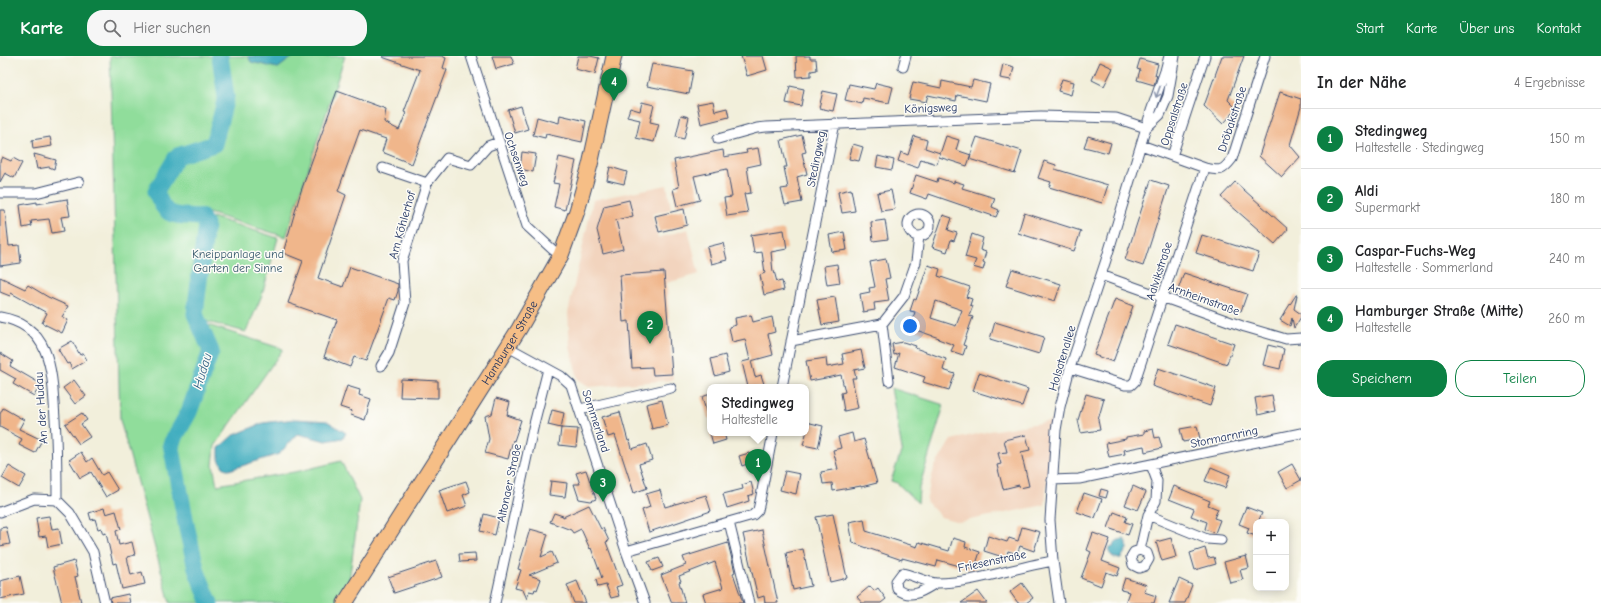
<!DOCTYPE html>
<html lang="de">
<meta charset="utf-8">
<style>
body{margin:0;font-family:"Comic Neue",sans-serif;background:#f6f6f6;color:#202124}
.controls{position:absolute;right:12px;bottom:12px;display:grid;overflow:hidden;border-radius:8px;box-shadow:0 2px 10px #0003}
.controls button{width:36px;height:36px;display:grid;place-items:center;padding:0;border:0;border-bottom:1px solid #e0e0e0;background:#fff;color:#202124;font:20px sans-serif}
.you{position:absolute;left:910px;top:270px;width:14px;height:14px;margin:-10px;border:3px solid #fff;border-radius:50%;background:#1a73e8;box-shadow:0 0 0 6px #1a73e833}
.badge{display:grid;place-items:center;width:26px;height:26px;border-radius:50%;background:#0b8043;color:#fff;font-size:13px;font-weight:700}
.pin{position:absolute;translate:-50% -33px;filter:drop-shadow(0 1px 2px #0008)}
.pin::after{content:'';position:absolute;top:21px;width:14px;height:12px;background:inherit;clip-path:polygon(0 0,100% 0,50% 100%)}
.popup{position:absolute;left:707px;top:328px;width:102px;height:52px;box-sizing:border-box;display:grid;place-content:center;border-radius:8px;background:#fff;filter:drop-shadow(0 1px 3px #0005);font-size:13px;white-space:nowrap;color:#757577}
.popup b{font-size:15px;color:#202124}
.popup::after{content:'';position:absolute;left:50%;top:100%;margin-left:-8px;border:8px solid transparent;border-top-color:#fff}
.list{margin:0;padding:0;list-style:none}
h2{display:flex;justify-content:space-between;align-items:center;height:52px;margin:0;padding:0 16px;font-size:17px}
h2 small{font-size:13px;font-weight:400;color:#757577}
.list li{display:grid;grid-template-columns:26px 1fr auto;gap:12px;align-items:center;box-sizing:border-box;height:60px;padding:0 16px;border-top:1px solid #e0e0e0}
.list b{display:block;font-size:15px;white-space:nowrap}
.list p{margin:0;font-size:13px;white-space:nowrap;color:#757577}
.list em{font-size:13px;font-style:normal;color:#757577}
.actions{display:flex;gap:8px;padding:12px 16px}
.actions a{flex:1;padding:9px 0;border:1px solid #0b8043;border-radius:16px;text-align:center;font-size:14px;color:#0b8043}
.actions .main{background:#0b8043;color:#fff}
.icon{flex:none;width:22px;height:22px;fill:none;stroke:currentColor;stroke-width:2;stroke-linecap:round;stroke-linejoin:round}
.map{position:relative;flex:none;width:1301px;height:547px;overflow:hidden}
header{display:flex;align-items:center;gap:24px;box-sizing:border-box;height:56px;padding:0 20px;background:#0b8043;color:#fff}
header strong{font-size:19px}
nav{display:flex;gap:22px;margin-inline-start:auto;font-size:14px}
.search{width:280px;height:36px;background:#f6f6f6;display:flex;align-items:center;gap:10px;box-sizing:border-box;padding:0 14px;border-radius:16px;color:#757577;font-size:15px}
main{display:flex}
aside{flex:1;background:#fff}
.map>svg:first-child{display:block}
</style>
<header>
<strong>Karte</strong>
<div class="search"><svg class="icon" aria-label="search" viewBox="0 0 24 24"><circle cx="10" cy="10" r="6"/><path d="M15 15l6 6"/></svg>Hier suchen</div>
<nav><a>Start</a><a>Karte</a><a>Über uns</a><a>Kontakt</a></nav>
</header>
<main>
<div class="map">
<svg width="1301" height="547" viewBox="0 0 1301 547">
<rect width="100%" height="100%" fill="#fdfcf7"/>
<filter id="ink" filterUnits="userSpaceOnUse"><feTurbulence type="fractalNoise" baseFrequency=".025" numOctaves="2"/><feDisplacementMap in="SourceGraphic" scale="8" xChannelSelector="R" yChannelSelector="G"/><feConvolveMatrix kernelMatrix="1 2 1 2 8 2 1 2 1" color-interpolation-filters="sRGB"/></filter>
<filter id="wash" filterUnits="userSpaceOnUse"><feTurbulence type="fractalNoise" baseFrequency=".012" numOctaves="4" result="noise"/><feDisplacementMap in="SourceGraphic" scale="16" xChannelSelector="R" yChannelSelector="G"/><feGaussianBlur stdDeviation="0.9" result="paint"/><feColorMatrix in="noise" values="0 0 0 0 0 0 0 0 0 0 0 0 0 0 0 0 0 1.4 0 .05"/><feComposite in="paint" operator="in"/></filter>
<g filter="url(#wash)">
<rect width="100%" height="100%" fill="#f2efdb"/>
<!-- built -->
<path fill="#f2d4be" d="M667,129l4,24 -19,5 6,24 30,-9 11,45 -32,9 6,97 -84,7 -11,-8 -8,-32 -2,-34 25,-113z
M1052,365l-7,84 -86,17 -18,-5 -15,-16 8,-33 17,-28 39,-9z"/>
<!-- green -->
<path fill="#90dd9b" stroke="#56867c" d="M110,0h138l3,6 27,6 16,-12h51l-59,181 -84,-26 -13,108 94,30 -68,97 -2,19 4,20 83,-14 41,-10 19,39 -12,89 -11,14h-167l-50,-183z
M212,161l66,21 -16,57 -16,37 -46,-12z
M891,332l53,17 -25,83 -1,15 -21,-20 -6,-2 11,-32z"/>
<!-- water -->
<path fill="#42aec0" stroke="#2e6e8f" d="M248,0h46l-16,12 -27,-6z
M295,363l32,2 19,12 -3,5 -17,3 -28,-7 -19,20 -50,16 -6,-3 -4,-8v-11l13,-12 31,-13z
M1124,483l3,4v6l-6,9c-7,1 -9,-1 -12,-6l1,-4 3,-1c2,-6 4,-7 11,-8z"/>
<g fill="none" stroke-linecap="round" stroke-linejoin="round">
<!-- river -->
<path stroke="#42aec0" stroke-width="17" d="M210,547l-13,-31 -10,-43 -16,-85 18,-32 22,-61 -16,-37 11,-89 -5,-8c-27,-2 -36,2 -45,-26l21,-35 37,-12 12,-47 -6,-41"/>
</g>
<g id="blocks">
<!-- building -->
<path fill="#f0b68b" fill-rule="evenodd" d="M383,0h59l4,2 -3,10 4,2 -35,94 -30,-12 4,-13 -26,-9 -22,61 8,4 -28,83 25,9 7,-20 48,17v7l-3,9 -6,-2 -23,63 -12,-4 -4,10 -26,-10 13,-37 -49,-17 15,-42 -20,-8 18,-62 36,-100 49,18 -2,13 15,8 7,-17 -2,-1 16,-42 -38,-13z
M492,0h19l3,8 -18,5z
M578,0h12l9,2 -4,16 -20,-5z
M741,0h22l4,14 -20,6z
M796,0h14v3h6l1,11 -6,1v5l-14,1z
M1222,0h22l-16,44 9,9 -14,15 -19,-18z
M1140,3l18,5 -3,11h2l-3,10 -17,-5 3,-10 -3,-1z
M1100,6l13,6 -9,18 -12,-6z
M652,8l41,7 -4,23 -42,-8z
M1003,8l11,3 -3,13 -11,-2z
M1062,23l12,3 -3,13 -13,-4z
M973,24l17,4 -4,17 -29,-6 -1,6 -28,-6 -2,7 -17,-3 4,-17 28,6 1,-7 29,6z
M876,27l17,4 -4,16 -26,-5 -1,6 -17,-4 4,-16 25,5z
M790,30l14,3 -3,17 -15,-3z
M823,35l14,3 -4,17 -14,-3z
M1280,36l21,7v8l-11,38 10,12 -18,20 -23,-21z
M713,45l2,10 12,-3 2,9 -28,7 -4,-20z
M642,46l12,3 -4,17 9,2 -5,18 -18,-4 4,-18 -13,-3 3,-9 10,3z
M521,50l7,23 -13,4 -7,-23z
M560,59l26,6 -4,21 -36,-8 -1,4 -12,-3 4,-18 22,6z
M681,59l8,2 -5,22 -8,-2z
M802,79l4,17 -4,1 5,21 -10,3 5,25 -17,3 -4,-16 7,-1 -4,-21h3l-6,-27z
M914,80l13,4 -2,8 15,5 -3,11 -16,-5 -3,9 -20,-7 3,-9 7,3z
M946,80l13,4 -3,10 15,5 -4,11 -28,-9z
M1088,80l23,7 -3,10 -24,-6z
M50,81l2,9 -19,3 -1,-9z
M977,81l45,14 -7,22 -46,-14z
M853,88l10,3 -4,14 -10,-2z
M758,92l3,16 -14,3 4,26 -7,1 4,19 -21,3 -3,-18 8,-1 -5,-28 -33,7 6,24 -23,6 -4,-17 6,-2 -5,-27 49,-10 1,7 23,-4 -1,-3z
M522,96l14,2 -3,18 -13,-3z
M34,98l22,6 -2,9 -5,-2 -12,2z
M878,100l16,4 -2,10 -16,-3z
M2,101l9,4 2,-3 9,5 -8,15 -9,-5 -5,9v-21z
M559,101l17,4 -11,49 -11,-3 5,-23 -6,-1z
M1044,105l12,4 -1,4 53,16 -6,18 -53,-16 2,-5 -13,-4z
M610,111l17,5 -3,12 -17,-4z
M916,119l21,7 1,-4 16,5v-2l10,3 -2,4 33,10 -3,9 7,3 -3,7 -67,-23 -2,5 -17,-6z
M1151,124l18,6 -26,80 -18,-6z
M1235,126l53,47 -13,15 -54,-47z
M851,133l4,22 -13,2 -4,-21z
M891,134l4,19 -14,2 -4,-18z
M67,143l3,17 -9,1 3,14 -12,2 -3,-14 -18,2 1,5 -9,2 -3,-23 17,-3v2z
M629,144l4,16 -17,4 7,29 -20,5 -6,-24 7,-24z
M684,153l3,16 -28,7 -4,-16z
M0,154h5l4,36 10,-1 2,18 -21,3z
M1024,157l57,18 -7,20 -56,-18z
M943,159l9,3 -4,12 9,3 -3,8 -3,-1 -4,12 -15,-5z
M885,164l3,19 -15,2 -2,-19z
M784,174l3,19 -16,3 2,20 1,-1 3,11 5,-1 2,9 -20,5 -4,-20 5,-2 -3,-21 -8,1 -3,-18z
M844,176l3,18 -15,2 -3,-17z
M972,178l11,4 -3,12 6,2 -3,10 2,1 -2,7 -10,-3 3,-7 -11,-3z
M1202,179l57,18 -6,18 -57,-18z
M723,187l4,17 -16,4 -4,-17z
M886,203l4,19 -5,1 4,22 -15,2 1,7 -12,2 -3,-18 10,-2 -1,-4 6,-1 -5,-25z
M837,208l3,19 -13,2 -3,-19z
M928,209l12,4 -2,7 32,11 -4,10 6,2 -2,6 3,1 -4,10 4,1 -10,28 3,1 -3,9 -12,-4 3,-6 -16,-6 1,-1 -23,-8 1,-3 -6,-2 4,-13 -5,-1 4,-12 2,1zM936,245l26,9 -6,16 -25,-8z
M1012,213l49,15 -6,17 -49,-15z
M664,216l8,102 -19,1 -1,-8 -20,1 -3,-47 -6,1 -3,-47z
M1184,217l63,21 -6,17 -63,-21z
M0,221l25,12 3,-4 20,12 20,9 -6,11 6,3 -6,13 -20,-10 5,-10 -36,-20 -1,3 -10,-4z
M1296,239h1l-3,14 7,5v3l-7,11 -2,-10 -2,8 -10,-6z
M835,241l4,25 -17,3 -5,-25z
M1115,243l18,7 -20,56 -19,-7z
M751,259l2,7 19,-5 3,15 -7,2 5,21 -22,6 4,16 6,-2 4,12h-17l-6,-25 8,-2 -5,-21 -13,3 -3,-15 7,-2 -1,-7z
M995,266l49,15 -5,17 -49,-15z
M1175,268l59,20 -7,20 -59,-20z
M72,285l8,14 3,-2 4,7 -15,9 -3,-6 -2,1 -9,-15z
M903,286l13,4 -1,2 31,11 -3,11 12,4 -6,16 -26,-8 2,-5 -30,-10 4,-14 -5,2 -2,-11z
M1268,289l16,4 -4,20 -17,-4z
M861,294l4,18 -11,2 2,8h-4l6,30 -14,3 -3,-18 4,-1 -4,-17 -31,6 -4,-20 20,-3 1,9 17,-3 -2,-10z
M0,297l13,8 -3,5 31,18 -7,12 -21,-12 3,-5 -16,-9z
M725,299l4,17 -14,4 -4,-17z
M1158,312l58,20 -6,18 -58,-20z
M979,317l49,16 -6,17 -49,-15z
M401,323l37,2v17l-38,-1z
M74,324l12,16 -11,8 -12,-16z
M347,330l13,4 -1,5 12,4 -6,21 -14,-5 1,-4 -12,-4z
M710,338v24h-2l-6,-21z
M1086,338l18,5 -6,21 2,10 -19,3 -3,-13z
M1272,339l3,16 -17,4 -3,-17z
M496,342l14,4 -3,13 14,5 -7,21 -1,-1 -5,19 -23,-6 4,-14 -4,-23 7,-2z
M662,344l6,25 -16,4 -6,-25z
M3,352l21,12 -5,9 23,11 -7,13 -16,-8 3,-6 -22,-12v-13z
M552,354l12,3 -3,15 -13,-3z
M620,356l8,29 2,-1 2,9 15,-5 5,16 -13,4 8,24 -13,5 -19,-58 -7,2 -6,-20z
M82,357l5,7 -6,4 9,13 -11,7 -14,-20z
M806,366l17,4 -5,22 -15,-3 3,-11z
M1197,370l3,13 -17,3 -3,-13z
M561,372l17,1 -2,18 -17,-2z
M1153,373l2,9 4,-1 3,11 -17,4 -1,-6 -20,4 1,4 -16,3 -3,-14 20,-4v-2l18,-3v-3z
M710,377h14l2,7 -13,4z
M852,377l2,9 10,-3 13,44 -16,4v-1l-28,5 -1,-8 -9,1 -2,-12 17,-3 -5,-19 8,-2 -3,-11z
M1026,379l4,15 -9,2 8,34 -9,2 -1,-3 -16,4 -6,-24 4,-1 -3,-11 9,-1 -3,-12z
M81,396l6,10 5,-4 10,17 5,-3 11,18 -12,7 -15,-25 -11,6 -11,-18z
M749,397l3,9 -10,4 -3,-10z
M1292,408l9,16 -14,8 -9,-16z
M9,410l17,10 -7,12 -17,-10z
M1211,411l19,8 -5,13 -20,-7z
M586,414l10,29 -5,2 -12,-2 -5,-15h6l-4,-11z
M785,415l15,3 -4,20 -16,-4z
M466,425l4,11 -7,3 4,11 -20,7 -8,-23z
M551,425l16,2 -2,14 -16,-2z
M751,426l3,12 -6,2 1,5 -22,7 -4,-14 20,-5 -1,-4z
M1133,430l13,6 -8,18 -13,-5z
M1174,430l36,15 -2,4 10,4 -4,9 6,2 -5,13 -10,-4 2,-7 -16,-6 3,-7 -25,-10z
M1101,433l7,2 -2,7 -7,-2z
M660,434l5,17 41,-12 5,16 -62,21 -7,-22 8,-3 -4,-13z
M1084,437l18,6 -7,19 -18,-6z
M589,449l12,24 2,-1 6,13 -3,1 16,43 -6,2 3,9 -8,2 -5,-13 -8,2 -2,-7 6,-2 -11,-30 -1,1 -9,-20 -8,4 -2,-3 -21,-8 4,-9 9,3v1z
M1246,451l16,6 -4,9h-2v14l-9,-3 2,-5 -10,-4z
M104,452l2,6 10,-3 5,18 -5,2 3,14 13,-3 3,13 -8,2 4,18 11,-3 3,12 -23,5 -6,-26 -3,1 -7,-31 -3,1 -2,-6 -3,1 -3,-10 -4,1 -2,-7z
M1114,456l13,5 -2,5 7,2 -4,11 -20,-7z
M484,458l15,4 -4,17 -15,-4z
M833,458l14,64 -17,4 -14,-65z
M49,460l3,13 7,-1 3,16 -14,3 -2,-11 -7,1 -3,-19z
M864,463l2,12 51,16 2,-5 30,9 4,-13 13,4 -1,5 15,5 -6,18 -36,-10 -2,7 -34,-9v2l-49,-17 -4,-21z
M6,471l4,17 -10,2v-18z
M1022,471l18,5 -6,19 -14,-5 -3,8 -9,-3 -2,7 -22,-7 4,-15 19,6 2,-4 9,3z
M530,473l18,5 -7,23 11,-5 5,11 -28,12 12,4 -4,11 -2,-1 -1,3 -5,-1 -2,8 -4,-9 -8,-2 6,-18 -3,-1z
M762,474l16,73h-13l-1,-7 -6,2 -15,-64z
M1093,477l17,6 -8,22 18,7 -3,8 -11,-4 -5,14 -20,-8 10,-26 -4,-2z
M1171,482l5,19 -14,4 -6,-19z
M728,487l7,29 -2,1 10,30h-37l-3,-9 20,-6 -8,-26 -36,14 2,5 -2,1 6,21h-13l-11,-28 25,-10 -3,-8z
M1205,492l3,10 6,-1 2,7 -21,6 -5,-17z
M803,493l8,37 -18,4 -7,-37z
M475,497l1,8 -16,1 -1,-8z
M1246,500l3,12 -9,2 3,10 -13,3 -6,-21z
M659,502l4,9 -11,4 -4,-9z
M74,505l4,15 -3,1 6,25 -19,1 -9,-36z
M436,505l6,16 -48,16 -6,-16z
M20,520l4,18 -24,5v-18z
M1125,522l22,7 -3,7 12,4 -2,7h-29l4,-11 -8,-2z
M1179,523l13,6 -7,18h-16z
M577,525l9,22h-12l-7,-18z
M1022,527l11,15 -7,5h-8l-8,-11z
M870,530l4,5 4,-3 8,11 -5,4h-19l-5,-6z
M978,535l9,12h-26z
M128,538l2,9h-19l-1,-5z"/>
</g>
</g>
<g filter="url(#ink)">
<use href="#blocks" fill-opacity="0" stroke="#3b4c71" stroke-width="1"/>
<g fill="none" stroke-linecap="round" stroke-linejoin="round">
<defs>
<path id="minor" d="M471,0l56,170 26,24 8,5
M903,11l3,-11
M1146,72l14,-13 8,-19 7,-40
M718,83l39,-11 9,-1 275,-11 75,2 30,10
M1172,100l33,-100
M383,112l44,15 20,-25 24,7 17,-19 11,-4
M1205,112c15,3 17,4 27,-9l33,-103
M0,137h36l43,-11
M908 169a11 11 0 1 1 22 0a11 11 0 1 1-22 0Z
M1101,219l144,52 41,12 15,-1
M0,261c54,9 52,59 55,102 2,27 2,54 2,81
M882,268l22,-28 12,-34 3,-26
M791,285l91,-17 7,57
M508,291l53,29 10,9 55,166 19,52
M381,310l8,-13 16,-50 -3,-42 25,-78
M1070,312l55,17h6l4,-4 70,-213 -64,-23
M782,331l53,-264
M580,353l91,-21
M1052,424l27,-1 222,-46
M0,456l34,-13 23,1 13,13 23,39 12,51
M1148,459l59,24 14,1
M729,466l20,81
M1140,494l7,3 2,6 -4,7 -6,2 -6,-3 -2,-8 3,-5 6,-2 8,-35 8,-14 1,-20 -6,-16
M626,495l127,-36 5,-5 2,-9 13,-68
M936,527c-13,8 -25,17 -39,6l-1,-8 6,-8c11,2 25,10 35,10 39,0 78,-16 116,-22
M495,547l39,-179 14,-55
M1059,547l-6,-42 -3,-41 6,-90 4,-23 10,-39 36,-108 45,-149 14,-40 4,-15"/>
<g id="primary">
<path id="s1" d="M345,547l174,-274 42,-74 16,-44 13,-46 24,-109"/>
</g>
</defs>
<!-- minor casing -->
<use href="#minor" stroke="#3b4c71" stroke-width="11"/>
<!-- primary casing -->
<use href="#primary" stroke="#3b4c71" stroke-width="17"/>
<!-- minor -->
<use href="#minor" stroke="#fff" stroke-width="9"/>
<!-- primary -->
<use href="#primary" stroke="#f6be86" stroke-width="15"/>
</g>
<!-- one-way arrows -->
<defs><path id="oneway-shaft" d="M-6 0H5M1.5-3L5.5 0L1.5 3" fill="none" stroke-width="1.6" stroke-linecap="round" stroke-linejoin="round"/></defs>
<use stroke="#8d97ae" href="#oneway-shaft" transform="translate(1158 36) rotate(110)"/>
</g>
<g text-anchor="middle" dominant-baseline="central" stroke-width="3" stroke-linejoin="round" paint-order="stroke">
<!-- street labels -->
<g font-size="12" fill="#1b2f5e" stroke="#fdfcf7">
<text transform="translate(931 52) rotate(-2)">Königsweg</text>
<text transform="translate(1174 58) rotate(-72)">Oppsalstraße</text>
<text transform="translate(1232 63) rotate(-72)">Dröbakstraße</text>
<text transform="translate(517 103) rotate(71)">Ochsenweg</text>
<text transform="translate(816 103) rotate(-79)">Stedingweg</text>
<text transform="translate(402 169) rotate(-74)">Am Köhlerhof</text>
<text transform="translate(1159 215) rotate(-72)">Aalvikstraße</text>
<text transform="translate(1204 243) rotate(20)">Arnheimstraße</text>
<text stroke="none"><textPath href="#s1" startOffset="308">Hamburger Straße</textPath></text>
<text transform="translate(1062 302) rotate(-73)">Holsatenallee</text>
<text transform="translate(41 352) rotate(-94)">An der Hudau</text>
<text transform="translate(596 365) rotate(72)">Sommerland</text>
<text transform="translate(1224 381) rotate(-12)">Stormarnring</text>
<text transform="translate(509 427) rotate(-78)">Altonaer Straße</text>
<text transform="translate(992 505) rotate(-12)">Friesenstraße</text>
</g>
<!-- park labels -->
<g font-size="12" fill="#385a6d" stroke="#fdfcf7">
<text x="238" y="198">Kneippanlage und<tspan x="238" dy="14">Garten der Sinne</tspan></text>
</g>
<!-- water labels -->
<g font-size="13" font-style="italic" fill="#295b80" stroke="#fdfcf7">
<text transform="translate(202 315) rotate(-73)">Hudau</text>
</g>
</g>
</svg>
<div class="controls">
<button>+</button>
<button>−</button>
</div>
<div class="you"></div>
<div class="pin badge" style="left:758px;top:426px">1</div>
<div class="popup"><b>Stedingweg</b>Haltestelle</div>
<div class="pin badge" style="left:650px;top:288px">2</div>
<div class="pin badge" style="left:603px;top:446px">3</div>
<div class="pin badge" style="left:614px;top:45px">4</div>
</div>
<aside>
<h2>In der Nähe<small>4 Ergebnisse</small></h2>
<ul class="list">
<li><span class="badge">1</span><div><b>Stedingweg</b><p>Haltestelle · Stedingweg</p></div><em>150 m</em></li>
<li><span class="badge">2</span><div><b>Aldi</b><p>Supermarkt</p></div><em>180 m</em></li>
<li><span class="badge">3</span><div><b>Caspar-Fuchs-Weg</b><p>Haltestelle · Sommerland</p></div><em>240 m</em></li>
<li><span class="badge">4</span><div><b>Hamburger Straße (Mitte)</b><p>Haltestelle</p></div><em>260 m</em></li>
</ul>
<div class="actions"><a class="main">Speichern</a><a>Teilen</a></div>
</aside>
</main>
